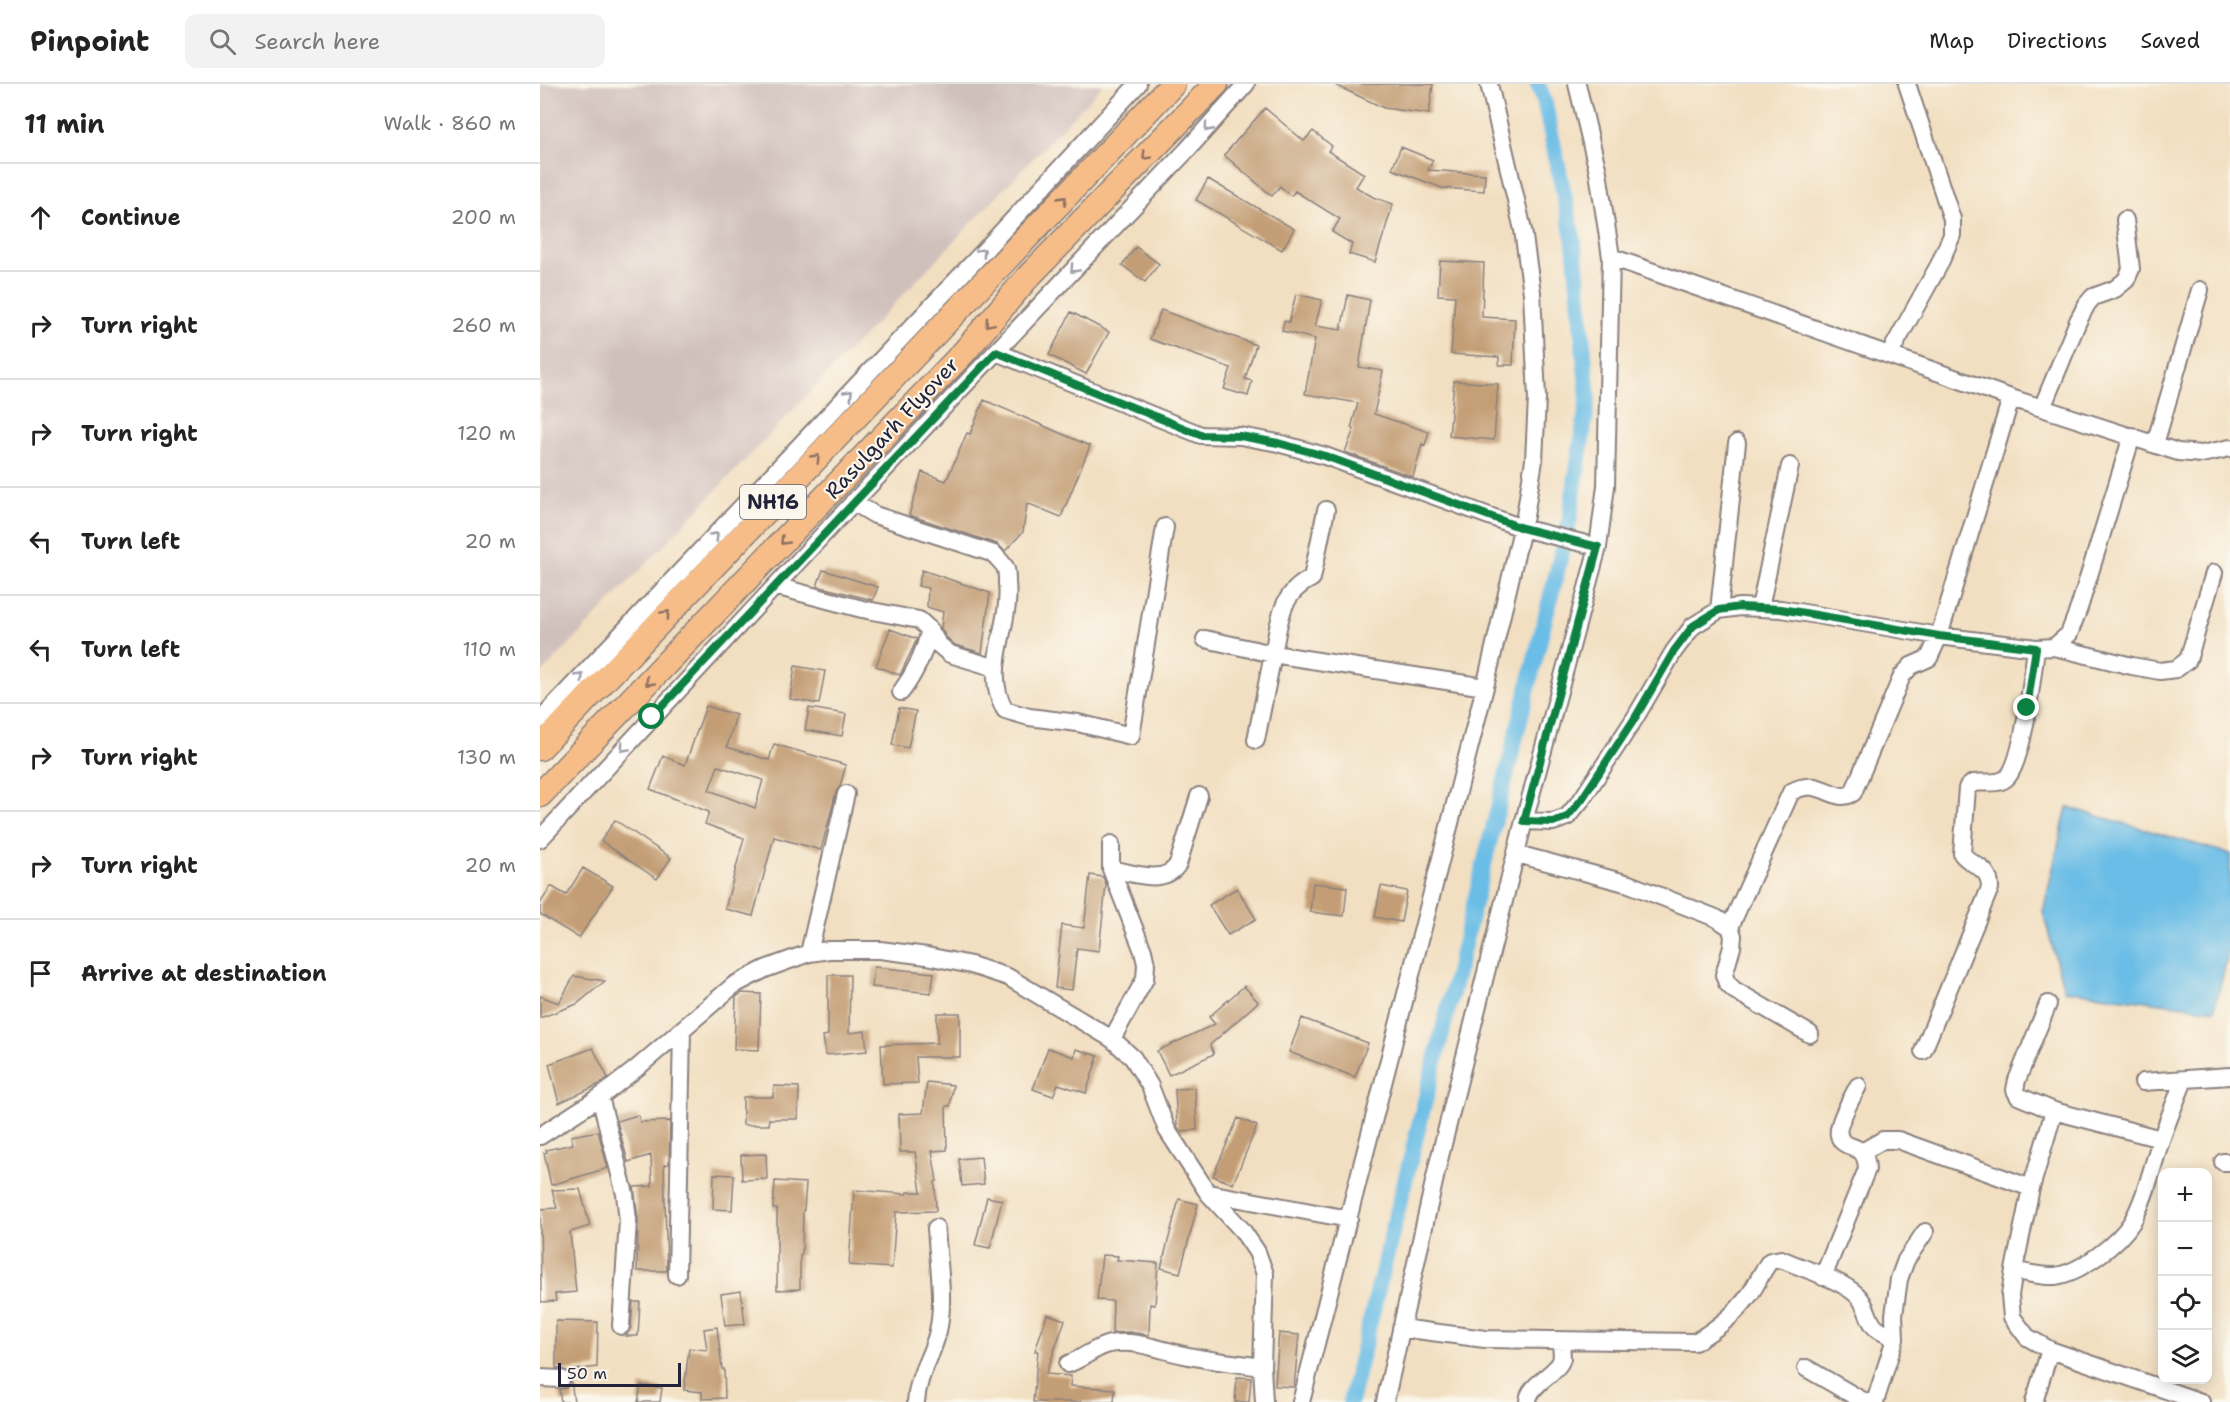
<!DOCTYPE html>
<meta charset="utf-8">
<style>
body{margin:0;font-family:"Shantell Sans",sans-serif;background:#f2f2f2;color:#222}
.controls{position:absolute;right:18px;bottom:18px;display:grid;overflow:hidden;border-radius:12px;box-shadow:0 3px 15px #0003}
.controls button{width:54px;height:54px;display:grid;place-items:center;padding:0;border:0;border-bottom:2px solid #e0e0e0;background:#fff;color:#222;font:30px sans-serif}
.scale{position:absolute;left:18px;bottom:15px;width:123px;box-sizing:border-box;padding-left:6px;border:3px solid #22223b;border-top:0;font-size:16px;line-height:21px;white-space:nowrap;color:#22223b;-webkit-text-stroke:4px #fbf7ec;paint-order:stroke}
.stop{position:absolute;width:18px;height:18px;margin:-14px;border:4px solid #0b8043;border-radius:50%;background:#fff}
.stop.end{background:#0b8043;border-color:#fff;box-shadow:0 2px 6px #0008}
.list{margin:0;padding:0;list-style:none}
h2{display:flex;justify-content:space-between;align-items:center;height:78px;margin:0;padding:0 24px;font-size:26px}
h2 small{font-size:20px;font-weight:400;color:#767676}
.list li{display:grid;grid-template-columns:39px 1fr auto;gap:18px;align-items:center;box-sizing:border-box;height:108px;padding:0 24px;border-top:2px solid #e0e0e0}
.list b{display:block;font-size:22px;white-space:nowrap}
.list em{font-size:20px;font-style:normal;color:#767676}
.icon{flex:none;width:33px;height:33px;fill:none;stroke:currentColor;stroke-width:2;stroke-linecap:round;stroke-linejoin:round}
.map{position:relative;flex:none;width:1690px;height:1318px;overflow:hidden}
header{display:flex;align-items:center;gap:36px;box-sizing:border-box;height:84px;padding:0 30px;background:#fff;border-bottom:2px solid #e0e0e0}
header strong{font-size:28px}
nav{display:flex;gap:33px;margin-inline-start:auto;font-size:21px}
.search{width:420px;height:54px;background:#f2f2f2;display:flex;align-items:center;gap:15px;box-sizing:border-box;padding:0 21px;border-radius:12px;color:#767676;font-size:22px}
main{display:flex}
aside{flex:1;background:#fff}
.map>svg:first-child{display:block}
</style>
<header>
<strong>Pinpoint</strong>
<div class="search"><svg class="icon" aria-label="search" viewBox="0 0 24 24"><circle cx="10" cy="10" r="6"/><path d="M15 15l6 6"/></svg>Search here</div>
<nav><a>Map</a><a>Directions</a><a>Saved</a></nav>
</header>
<main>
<aside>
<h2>11 min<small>Walk · 860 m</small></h2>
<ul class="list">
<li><svg class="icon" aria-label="ahead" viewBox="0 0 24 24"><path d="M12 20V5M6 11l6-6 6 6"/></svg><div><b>Continue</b></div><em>200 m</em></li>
<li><svg class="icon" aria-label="right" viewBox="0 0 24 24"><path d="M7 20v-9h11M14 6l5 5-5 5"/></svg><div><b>Turn right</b></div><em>260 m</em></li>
<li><svg class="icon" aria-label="right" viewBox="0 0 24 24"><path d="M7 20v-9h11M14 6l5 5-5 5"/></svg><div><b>Turn right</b></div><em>120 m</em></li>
<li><svg class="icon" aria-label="left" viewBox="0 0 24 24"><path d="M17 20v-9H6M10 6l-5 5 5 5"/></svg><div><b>Turn left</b></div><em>20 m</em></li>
<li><svg class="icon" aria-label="left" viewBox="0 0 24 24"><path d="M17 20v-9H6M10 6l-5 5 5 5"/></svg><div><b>Turn left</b></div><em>110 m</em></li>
<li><svg class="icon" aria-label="right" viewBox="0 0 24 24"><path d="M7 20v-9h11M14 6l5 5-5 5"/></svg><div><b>Turn right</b></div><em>130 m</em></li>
<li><svg class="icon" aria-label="right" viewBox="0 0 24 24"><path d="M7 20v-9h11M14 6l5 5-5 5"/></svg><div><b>Turn right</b></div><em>20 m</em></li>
<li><svg class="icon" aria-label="arrive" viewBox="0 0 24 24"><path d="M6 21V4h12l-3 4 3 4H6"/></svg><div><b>Arrive at destination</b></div></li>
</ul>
</aside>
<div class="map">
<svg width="1690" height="1318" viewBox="0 0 1690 1318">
<rect width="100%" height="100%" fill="#fbf7ec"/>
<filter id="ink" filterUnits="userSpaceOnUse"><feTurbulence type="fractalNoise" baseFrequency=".0167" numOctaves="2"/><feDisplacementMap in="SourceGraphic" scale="12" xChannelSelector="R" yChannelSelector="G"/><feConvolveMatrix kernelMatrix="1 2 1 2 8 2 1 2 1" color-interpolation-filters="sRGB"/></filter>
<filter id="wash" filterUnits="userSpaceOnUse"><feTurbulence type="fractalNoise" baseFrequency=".008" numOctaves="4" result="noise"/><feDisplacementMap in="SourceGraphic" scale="24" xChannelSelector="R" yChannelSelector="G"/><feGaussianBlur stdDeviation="1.35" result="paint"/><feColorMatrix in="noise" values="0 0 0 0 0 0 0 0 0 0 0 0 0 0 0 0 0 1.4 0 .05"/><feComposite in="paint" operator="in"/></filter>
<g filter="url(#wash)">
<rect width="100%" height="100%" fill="#f2dfc1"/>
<!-- industrial -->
<path fill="#d0c0bc" d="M0,0h564l-564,591z"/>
<!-- water -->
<path fill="#6abde6" stroke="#467090" stroke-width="1.5" d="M1527,723l163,47v92l-16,64 -150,-20 -21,-78z"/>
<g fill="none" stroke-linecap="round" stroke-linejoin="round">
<!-- canal -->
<path stroke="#6abde6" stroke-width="16" d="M810,1318l219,-879 19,-124 -14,-157 -30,-142 -6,-16"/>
</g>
<g id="blocks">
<!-- building -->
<path fill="#c39d74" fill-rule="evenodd" d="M793,0h100l-4,30 -45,-6z
M725,24l39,33 9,-10 19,15 -4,5 36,23 -8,13 17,10 20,7 -18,58 -26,-8 3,-10 -20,-12 8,-13 -45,-28 -4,5 -11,-10 -8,10 -48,-41z
M861,63l32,13 -5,10 57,4 -1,17 -42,-3 -50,-19z
M668,95l86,50 -12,21 -86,-50z
M596,163l23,17 -14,18 -23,-17z
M900,177l44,2 -2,54 33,2 -2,46h-14v-8l-48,-3 4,-58 -17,-1z
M756,210l26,6 -7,26 26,4 7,-35 22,5 -11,67 24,4 -9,43 55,18 -4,13 -3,-1 -9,33 -68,-25 9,-23 -3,-1 7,-25 -53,-9 10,-55 -33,-8 2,-10 5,1z
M621,226l95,35 -11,34 7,2 -4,15 -24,-7 7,-21 -81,-29z
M531,228l38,20 -23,42 -37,-19z
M914,297l44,3 -4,56 -45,-4z
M444,316l106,46 -29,71 -34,-14 -4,29 -18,19 -8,-7 -88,-29 13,-43 24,9 21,-48 3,1z
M283,486l55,17 -5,13 -56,-14z
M382,486l68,23 -8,60 -27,-8 -9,-8 -5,-9 2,-16 -16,-5 1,-19 -10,-2z
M350,545l27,10 -17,36 -24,-9z
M255,582l30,5 -6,33 -29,-5z
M166,622l30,9 -9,32 42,13 5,-16 72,21 -6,21 -4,6 -15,58 -47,-13 -21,79 -28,-7 19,-71 -39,-14 4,-12 -59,-23 13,-33 22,9zM178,682l45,14 -8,28 -46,-18z
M269,624l37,6 -4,22 -37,-6z
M359,624l17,3 -8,37 -16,-3z
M75,736l56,38 -14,21 -56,-38z
M43,784l30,18 -34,52 -39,-24v-10l11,-18 15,9z
M550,791l13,2 3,8 -7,66 -22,-3 -5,42 -17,-2 7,-63 22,3z
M773,799l34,4 -3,29 -34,-4z
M841,802l26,5 -6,31 -26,-5z
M697,804l19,31 -28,16 -19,-30z
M334,883l60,6 -3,20 -59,-6z
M288,891h22l-1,58 16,-2 2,20 -41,4 -3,-19 5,-1z
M34,892l31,5 -28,23 -37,14v-22l19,7z
M704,902l14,16 -48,43 4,9 -45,21 -12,-24 58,-27 -6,-7z
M202,909l19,1 -2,56 -25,-1 2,-52z
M397,929h23v44h-44l2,26 -35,1 -2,-39 56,-2z
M762,934l66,25 -13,34 -66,-25z
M53,964l15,30 -8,6 -41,19 -10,-39z
M508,964l26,9 2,-8 22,7 -12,37 -28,-9 -5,12 -20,-7z
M387,998l26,3 -3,21h-4l1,44 -15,1 5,30 -2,1 1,29 -40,1 -4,56 -43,-3 5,-75 53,4v-2h14l-6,-40h-15l-1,-38 24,-1z
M234,1002l25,1 -1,32h-29v6h-26v-28h30z
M655,1004l2,42 -17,1 -3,-5 -2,-37z
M98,1031l2,7 30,-1 -1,43 -5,1 3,106h-30l1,-51 -4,-33 18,-1 -1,-31 -23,7 -11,-41z
M698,1034l19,8 -24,58 -20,-8z
M58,1047l10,37 -57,17 -7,-32 3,-1 -1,-2 27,-6 -2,-8z
M226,1070l1,25 -25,1 -1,-25z
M441,1073l3,27 -22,2 -3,-27z
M174,1090l20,1 -2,35 -19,-1z
M235,1097l31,2 -2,27h-1l-1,45h-2v34l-23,1v-81h-4z
M40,1105l10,37 -20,6 6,60 -21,2 1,7 -15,1 -1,-93 17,-1 -5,-18z
M447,1113l15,3 -12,48 -15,-3z
M639,1115l19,5 -18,69 -19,-5z
M562,1171l16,1 -1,4 41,3 -3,42 -5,-1 -1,31 -20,-3 -17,1 1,-32 -16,-1z
M201,1207l4,33 -20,2 -4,-32z
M93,1218h7l-2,34h-12l5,-9z
M507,1230l18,6 -19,54 25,2 -1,10 45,3 -1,13h-81l5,-51h-3z
M16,1237l42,1 -1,45 -30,4 -11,-3z
M177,1243l5,42h2l1,29 -23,1v-7l-18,-2 5,-42 18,2 -3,-21z
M739,1249l20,2 -5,52 -19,-1z
M697,1293l14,1 -2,24h-14z
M31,1296l3,22h-13l-2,-13 7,-1z
M101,1301l21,3 -2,14h-22z"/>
</g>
</g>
<g filter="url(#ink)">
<use href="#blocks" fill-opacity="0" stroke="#8a807e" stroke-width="1.5"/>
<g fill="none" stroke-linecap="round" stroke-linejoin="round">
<defs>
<path id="minor" d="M1071,173l400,141 167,54 24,2 28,-6
M456,268l205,83 39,1 38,7 47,13 197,72 76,19
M1349,271l50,-90 13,-30v-16l-45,-135
M1502,324l36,-87 9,-17 6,-7 22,-8 11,-9 5,-11 -6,-49
M1615,360l45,-154
M313,418l22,13 119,39c4,5 10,10 12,15 1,4 1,10 1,14 5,42 -26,87 -2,127l24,7 49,6 53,13 34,-209
M786,426l-14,68c-33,16 -32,43 -39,76l212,33
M235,502l87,23 57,11 11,10 8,14 12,10 46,14
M1220,524l30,-142
M1179,526l18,-167
M665,555l68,15 -17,86
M1514,563l78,19 28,5 16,-2 12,-9 26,-87
M361,608c15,-20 23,-38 29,-62
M0,636l443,-468 155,-168
M984,737l29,1 14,-5 15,-18 53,-81 39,-67 19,-25 26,-16 21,-3 41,2 158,27 97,12 18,-1 15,-13 10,-26 53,-172
M0,755l292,-314 355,-375 59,-66
M571,760v25l32,82 3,13 -1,15 -33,60
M977,770l112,30 87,34 14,9 3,9 -1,11 -8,28 3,8 7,7 76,44
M571,785c21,4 54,17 67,-5l21,-68
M1190,843l61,-135c30,-17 42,13 62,1l49,-117 9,-10 18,-8 10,-22 72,-238
M269,869l37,-159
M1508,920l-31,76 -2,10 3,6 36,15 107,28
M1383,967l67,-163c0,-22 -16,-20 -28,-34l5,-66 6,-5c10,-2 24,2 32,-4 18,-11 28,-108 31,-131
M1603,998l87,-6
M60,1013l25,97 3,27 -7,105
M1514,1027l-23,77 -17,82 -4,25 2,22 15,20 23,13 151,52
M0,1052l60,-39 37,-29 97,-83 31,-16 44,-16 20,-3h51l47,6 44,9 37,12 104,62 21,19 17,28 17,44 41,63 34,37 15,22 8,22 -3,93 2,35
M1322,1068l21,-12h15l133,48
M1683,1078h7
M668,1109l141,26
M1474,1186c13,3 27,7 41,6 25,-3 64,-33 77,-54 14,-25 20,-55 29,-82 7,-20 15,-40 23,-60
M137,1191l5,-245
M1283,1193l44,-108c-1,-30 -24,-16 -28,-34 -3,-10 14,-39 19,-49
M861,1244l84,11 210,3c20,-12 41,-28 55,-48 7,-10 12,-23 20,-33l11,-2c22,10 59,20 76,36 11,10 10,24 18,32 5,5 14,8 20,12
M528,1280c15,-5 27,-17 42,-20 25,-5 50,6 74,11 26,6 52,8 78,12
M1266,1284l59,34
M0,1294l21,1
M376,1318c2,-30 16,-44 22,-71 7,-30 0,-71 -2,-103
M761,1318l184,-715 40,-171 9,-56 3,-62 -5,-105 -9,-63 -34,-146
M845,1318l53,-238 86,-343 74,-274 8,-61 5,-229 -13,-85 -21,-88
M988,1318c0,-16 24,-26 32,-39l2,-5 -1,-17
M1335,1318l20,-63 -1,-24 5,-36 7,-19 19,-28
M1494,1318l16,-52"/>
<path id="highway" d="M0,664l633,-664
M0,711l425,-444 62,-73 189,-194"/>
</defs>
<!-- minor casing -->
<use href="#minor" stroke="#8a807e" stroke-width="20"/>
<!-- highway casing -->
<use href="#highway" stroke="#8a807e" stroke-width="27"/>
<!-- minor -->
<use href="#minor" stroke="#fff" stroke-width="16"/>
<!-- highway -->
<use href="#highway" stroke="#f7bd88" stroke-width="24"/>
</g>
<!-- one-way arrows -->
<defs><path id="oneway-chevron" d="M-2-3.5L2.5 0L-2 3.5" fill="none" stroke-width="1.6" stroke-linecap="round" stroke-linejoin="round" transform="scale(1.5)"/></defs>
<g stroke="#9c9ca7">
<use href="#oneway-chevron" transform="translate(668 44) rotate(132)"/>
<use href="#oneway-chevron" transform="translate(442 168) rotate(-47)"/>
<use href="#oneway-chevron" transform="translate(534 185) rotate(133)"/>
<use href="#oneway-chevron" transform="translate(309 310) rotate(-47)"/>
<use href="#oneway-chevron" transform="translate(175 452) rotate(-46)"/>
<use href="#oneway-chevron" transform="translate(40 593) rotate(-46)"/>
<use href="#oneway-chevron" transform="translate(84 664) rotate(133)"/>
</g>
<g stroke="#8c7062">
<use href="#oneway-chevron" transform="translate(606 72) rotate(134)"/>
<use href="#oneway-chevron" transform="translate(523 116) rotate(-46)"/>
<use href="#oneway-chevron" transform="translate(449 239) rotate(131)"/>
<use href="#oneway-chevron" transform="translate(276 374) rotate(-46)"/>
<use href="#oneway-chevron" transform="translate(244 457) rotate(134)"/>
<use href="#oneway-chevron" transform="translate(126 530) rotate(-47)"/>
<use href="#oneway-chevron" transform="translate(109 598) rotate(134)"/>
</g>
</g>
<g fill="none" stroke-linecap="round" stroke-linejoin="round" filter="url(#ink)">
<!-- route -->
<path stroke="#0b8043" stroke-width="8" d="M112,633l344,-365 205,83 39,1 38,7 47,13 197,72 76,19 -74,274 29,1 14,-5 15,-18 53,-81 39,-67 19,-25 26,-16 21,-3 41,2 158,27 97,12 -9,60"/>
</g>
<g text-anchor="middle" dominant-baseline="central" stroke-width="4.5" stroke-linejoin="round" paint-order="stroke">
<!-- shield labels -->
<rect fill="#fbf7ec" stroke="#636270" stroke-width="1.5" x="200" y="401" width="66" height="34" rx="4.5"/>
<g font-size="20" font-weight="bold" fill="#22223b">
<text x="233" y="418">NH16</text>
</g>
<!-- street labels -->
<g font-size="21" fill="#22223b" stroke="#fbf7ec">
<text transform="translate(352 344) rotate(-47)">Rasulgarh Flyover</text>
</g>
</g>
</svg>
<div class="controls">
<button>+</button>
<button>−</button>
<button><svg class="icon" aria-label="locate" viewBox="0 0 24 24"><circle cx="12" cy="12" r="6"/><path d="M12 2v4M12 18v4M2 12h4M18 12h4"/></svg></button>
<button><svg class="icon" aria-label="layers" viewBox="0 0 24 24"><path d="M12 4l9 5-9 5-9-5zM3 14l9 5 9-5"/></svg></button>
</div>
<div class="scale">50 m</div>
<div class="stop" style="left:112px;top:633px"></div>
<div class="stop end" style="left:1487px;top:624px"></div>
</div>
</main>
